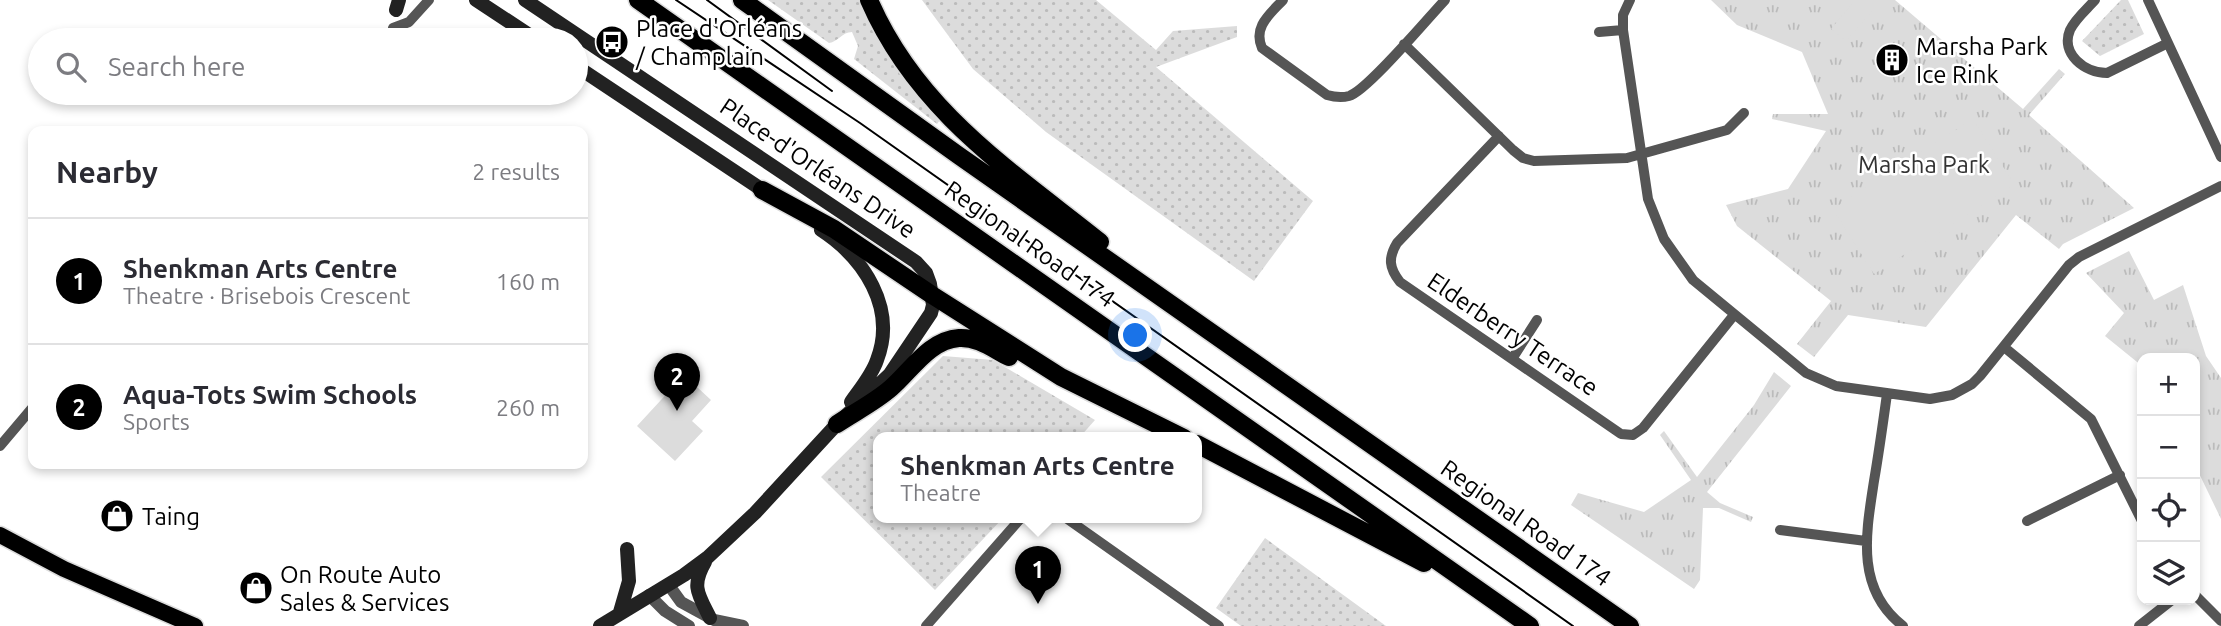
<!DOCTYPE html>
<meta charset="utf-8">
<style>
body{margin:0;font-family:Ubuntu,sans-serif;background:#f2f2f3;color:#2b2b33}
.controls{position:absolute;right:21px;bottom:21px;display:grid;overflow:hidden;border-radius:14px;box-shadow:0 4px 10px #0003}
.controls button{width:63px;height:63px;display:grid;place-items:center;padding:0;border:0;border-bottom:2px solid #e1e1e2;background:#fff;color:#2b2b33;font:35px sans-serif}
.you{position:absolute;left:1136px;top:336px;width:24px;height:24px;margin:-18px;border:5px solid #fff;border-radius:50%;background:#1a73e8;box-shadow:0 0 0 10px #1a73e833}
.badge{display:grid;place-items:center;width:46px;height:46px;border-radius:50%;background:#000;color:#fff;font-size:23px;font-weight:700}
.pin{position:absolute;translate:-50% -58px;filter:drop-shadow(0 2px 4px #0008)}
.pin::after{content:'';position:absolute;top:37px;width:24px;height:21px;background:inherit;clip-path:polygon(0 0,100% 0,50% 100%)}
.popup{position:absolute;left:873px;top:432px;width:329px;height:91px;box-sizing:border-box;display:grid;place-content:center;border-radius:14px;background:#fff;filter:drop-shadow(0 2px 5px #0005);font-size:23px;white-space:nowrap;color:#7c7c81}
.popup b{font-size:26px;color:#2b2b33}
.popup::after{content:'';position:absolute;left:50%;top:100%;margin-left:-14px;border:14px solid transparent;border-top-color:#fff}
.list{margin:0;padding:0;list-style:none}
h2{display:flex;justify-content:space-between;align-items:center;height:91px;margin:0;padding:0 28px;font-size:30px}
h2 small{font-size:23px;font-weight:400;color:#7c7c81}
.list li{display:grid;grid-template-columns:46px 1fr auto;gap:21px;align-items:center;box-sizing:border-box;height:126px;padding:0 28px;border-top:2px solid #e1e1e2}
.list b{display:block;font-size:26px;white-space:nowrap}
.list p{margin:0;font-size:23px;white-space:nowrap;color:#7c7c81}
.list em{font-size:23px;font-style:normal;color:#7c7c81}
.icon{flex:none;width:38px;height:38px;fill:none;stroke:currentColor;stroke-width:2;stroke-linecap:round;stroke-linejoin:round}
.map{position:relative;flex:none;width:2221px;height:626px;overflow:hidden}
.search{position:absolute;background:#fff;box-shadow:0 4px 10px #0003;left:28px;top:28px;width:560px;height:77px;display:flex;align-items:center;gap:18px;box-sizing:border-box;padding:0 24px;border-radius:38px;color:#7c7c81;font-size:26px}
.panel{position:absolute;background:#fff;box-shadow:0 4px 10px #0003;left:28px;top:126px;width:560px;height:343px;border-radius:14px}
.map>svg:first-child{display:block}
</style>
<div class="map">
<svg width="2221" height="626" viewBox="0 0 2221 626">
<defs>
<pattern id="grass-dots" width="8" height="8" patternUnits="userSpaceOnUse" patternTransform="scale(1.75)"><rect width="8" height="8" fill="#dcdcdc"/><path d="M2 2h.1M6 6h.1" fill="none" stroke="#bbb" stroke-width="1.8" stroke-linecap="round"/></pattern>
<pattern id="park-tufts" width="24" height="20" patternUnits="userSpaceOnUse" patternTransform="scale(1.75)"><rect width="24" height="20" fill="#dcdcdc"/><path d="M3 7l-1-3M5 7V3M7 7l1-3M15 17l-1-3M17 17v-4M19 17l1-3" fill="none" stroke="#bbb"/></pattern>
</defs>
<rect width="100%" height="100%" fill="#fff"/>
<!-- grass -->
<path fill="url(#grass-dots)" d="M768,0h91c17,45 49,85 81,120l-3,4 -83,-65 4,-13 -6,-14c-10,0 -14,10 -23,11z
M922,0h174l60,50 17,-19 64,-5v11l-81,30 157,134 -59,80 -208,-149 -73,-63z
M2121,0h7l16,34 -44,22 -18,-15z
M943,356l50,4 102,60 -16,18h-200v80h124l-68,72 -114,-113z
M1265,538l121,88h-145l-25,-18z"/>
<!-- park -->
<path fill="url(#park-tufts)" d="M1711,0h184l128,109 36,-40 6,5 -36,41 105,93 -71,36 -4,5 -43,-34 -90,112 -78,-12 -34,42 -17,-13 34,-43 -94,-75 -11,-21 62,-16 38,-58 -54,-12 1,-5h55l-26,-62 -65,-27z
M2129,251l25,49 29,-15 23,71 15,22v141l-26,-54v-107h-53v8l-37,-30 19,-23 -38,-40z
M1774,372l17,14 -84,106 13,11 33,14 -2,5 -32,-14h-16l-3,72 -6,9 -123,-84 7,-12 66,19 47,-32 -31,-45 4,-4 33,46 57,-72z"/>
<!-- pitch -->
<path fill="#dcdcdc" d="M1855,0h8l11,9 -28,32 -15,-12z
M1973,119l41,65 -140,90 -41,-65z
M684,375l27,25 -19,21 11,10 -28,30 -38,-35z"/>
<g fill="none" stroke-linecap="round" stroke-linejoin="round">
<defs>
<path id="primary" d="M0,535l64,34 131,57"/>
<path id="motorway" d="M638,0l892,626
M742,0l216,155 672,471
M869,0c48,111 141,170 231,242
M762,190l72,39 98,66 129,82 123,61
M837,424c18,-12 38,-22 54,-36 20,-17 38,-48 68,-50 19,-1 34,11 50,19
M1197,444l227,119"/>
</defs>
<!-- primary casing -->
<use href="#primary" stroke="#dbdbdb" stroke-width="19"/>
<!-- motorway casing -->
<use href="#motorway" stroke="#dbdbdb" stroke-width="21"/>
<!-- minor -->
<path stroke="#555" stroke-width="10" d="M1283,0c-14,15 -30,27 -21,48l65,47c7,2 14,3 22,1 18,-5 79,-78 96,-96
M1630,0l-7,15v15l25,169 16,40 29,41 113,93 30,13 94,13 22,-4 20,-11 8,-8 89,-111 10,-8 142,-71
M2095,0c-8,9 -20,19 -25,30 -10,24 15,43 37,43l61,-30
M2148,0l73,157
M393,28l16,-6 20,-22
M1599,32l24,-2
M1404,44l109,106 10,8 11,3 93,-3 100,-28 17,-17
M1499,136l-102,107c-9,15 -8,25 3,39l221,152 12,1 10,-7 91,-113
M2004,347l87,72 51,102
M1512,359l25,-39
M1887,394c-4,29 -8,58 -13,87 -8,52 -19,108 29,145
M0,446l33,-39
M1066,518l153,108
M2027,521l93,-46
M1780,530l86,11
M2195,595l26,26
M926,626l95,-108
M2139,626l33,-26"/>
<!-- tertiary -->
<path stroke="#555" stroke-width="12" d="M668,584l13,18 33,18 29,6
M649,595l16,16 24,15"/>
<!-- secondary -->
<path stroke="#222" stroke-width="14" d="M476,0l61,40
M525,0l391,262 10,11 4,11 3,21 -2,8 -41,61 -53,50 -82,89 -48,45 -23,17 -84,51
M396,10l3,-10
M576,66l194,129
M821,230c43,28 76,78 56,130 -5,15 -17,29 -26,42
M705,562c-14,24 -7,32 5,56
M620,612l9,-31 -2,-32"/>
<!-- primary -->
<use href="#primary" stroke="#000" stroke-width="16"/>
<!-- motorway -->
<use href="#motorway" stroke="#000" stroke-width="18"/>
<!-- tram -->
<path stroke="#000" stroke-width="2" d="M676,0l184,123 713,503
M707,0l125,91"/>
</g>
<!-- icons -->
<defs>
<symbol id="bus-disc" viewBox="-11 -11 22 22"><circle r="9.5" fill="#000" stroke="#fff"/><path d="M-5-6H5V4H4V6H2V4H-2V6H-4V4H-5ZM-3.5-4V0h7V-4ZM-3.5 1.2v1.5H-2V1.2ZM2 1.2v1.5H3.5V1.2Z" fill="#fff"/></symbol>
<symbol id="building-disc" viewBox="-11 -11 22 22"><circle r="9.5" fill="#000" stroke="#fff"/><path d="M-4-6H4V6H1V3H-1V6H-4ZM-2.5-4.3h1.7v1.8h-1.7ZM.8-4.3h1.7v1.8H.8ZM-2.5-1h1.7V.8h-1.7ZM.8-1h1.7V.8H.8Z" fill="#fff"/></symbol>
<symbol id="shop-disc" viewBox="-11 -11 22 22"><circle r="9.5" fill="#000" stroke="#fff"/><path d="M-5-2.5h2.3a2.7 3.5 0 0 1 5.4 0H5L5.5 6h-11ZM-1.5-2.5h3a1.5 2.3 0 0 0-3 0Z" fill="#fff"/></symbol>
</defs>
<g fill-rule="evenodd">
<use href="#bus-disc" x="593" y="23" width="38" height="38"/>
<use href="#building-disc" x="1873" y="41" width="38" height="38"/>
<use href="#shop-disc" x="98" y="497" width="38" height="38"/>
<use href="#shop-disc" x="237" y="569" width="38" height="38"/>
</g>
<g text-anchor="middle" dominant-baseline="central" stroke-width="5" stroke-linejoin="round" paint-order="stroke">
<!-- poi labels -->
<g font-size="24" fill="#000" stroke="#fff" text-anchor="start">
<text x="636" y="28">Place d'Orléans<tspan x="636" dy="28">/ Champlain</tspan></text>
<text x="1916" y="46">Marsha Park<tspan x="1916" dy="28">Ice Rink</tspan></text>
<text x="142" y="516">Taing</text>
<text x="280" y="574">On Route Auto<tspan x="280" dy="28">Sales &amp; Services</tspan></text>
</g>
<!-- park labels -->
<g font-size="24" fill="#333" stroke="#fff">
<text x="1924" y="164">Marsha Park</text>
</g>
<!-- street labels -->
<g font-size="24" fill="#000" stroke="#fff">
<text transform="translate(818 168) rotate(34)">Place-d'Orléans Drive</text>
<text transform="translate(1030 244) rotate(35)">Regional Road 174</text>
<text transform="translate(1513 334) rotate(34)">Elderberry Terrace</text>
<text transform="translate(1526 523) rotate(35)">Regional Road 174</text>
</g>
</g>
</svg>
<div class="controls">
<button>+</button>
<button>−</button>
<button><svg class="icon" aria-label="locate" viewBox="0 0 24 24"><circle cx="12" cy="12" r="6"/><path d="M12 2v4M12 18v4M2 12h4M18 12h4"/></svg></button>
<button><svg class="icon" aria-label="layers" viewBox="0 0 24 24"><path d="M12 4l9 5-9 5-9-5zM3 14l9 5 9-5"/></svg></button>
</div>
<div class="you"></div>
<div class="pin badge" style="left:1038px;top:604px">1</div>
<div class="popup"><b>Shenkman Arts Centre</b>Theatre</div>
<div class="pin badge" style="left:677px;top:411px">2</div>
<div class="search"><svg class="icon" aria-label="search" viewBox="0 0 24 24"><circle cx="10" cy="10" r="6"/><path d="M15 15l6 6"/></svg>Search here</div>
<section class="panel">
<h2>Nearby<small>2 results</small></h2>
<ul class="list">
<li><span class="badge">1</span><div><b>Shenkman Arts Centre</b><p>Theatre · Brisebois Crescent</p></div><em>160 m</em></li>
<li><span class="badge">2</span><div><b>Aqua-Tots Swim Schools</b><p>Sports</p></div><em>260 m</em></li>
</ul>
</section>
</div>
